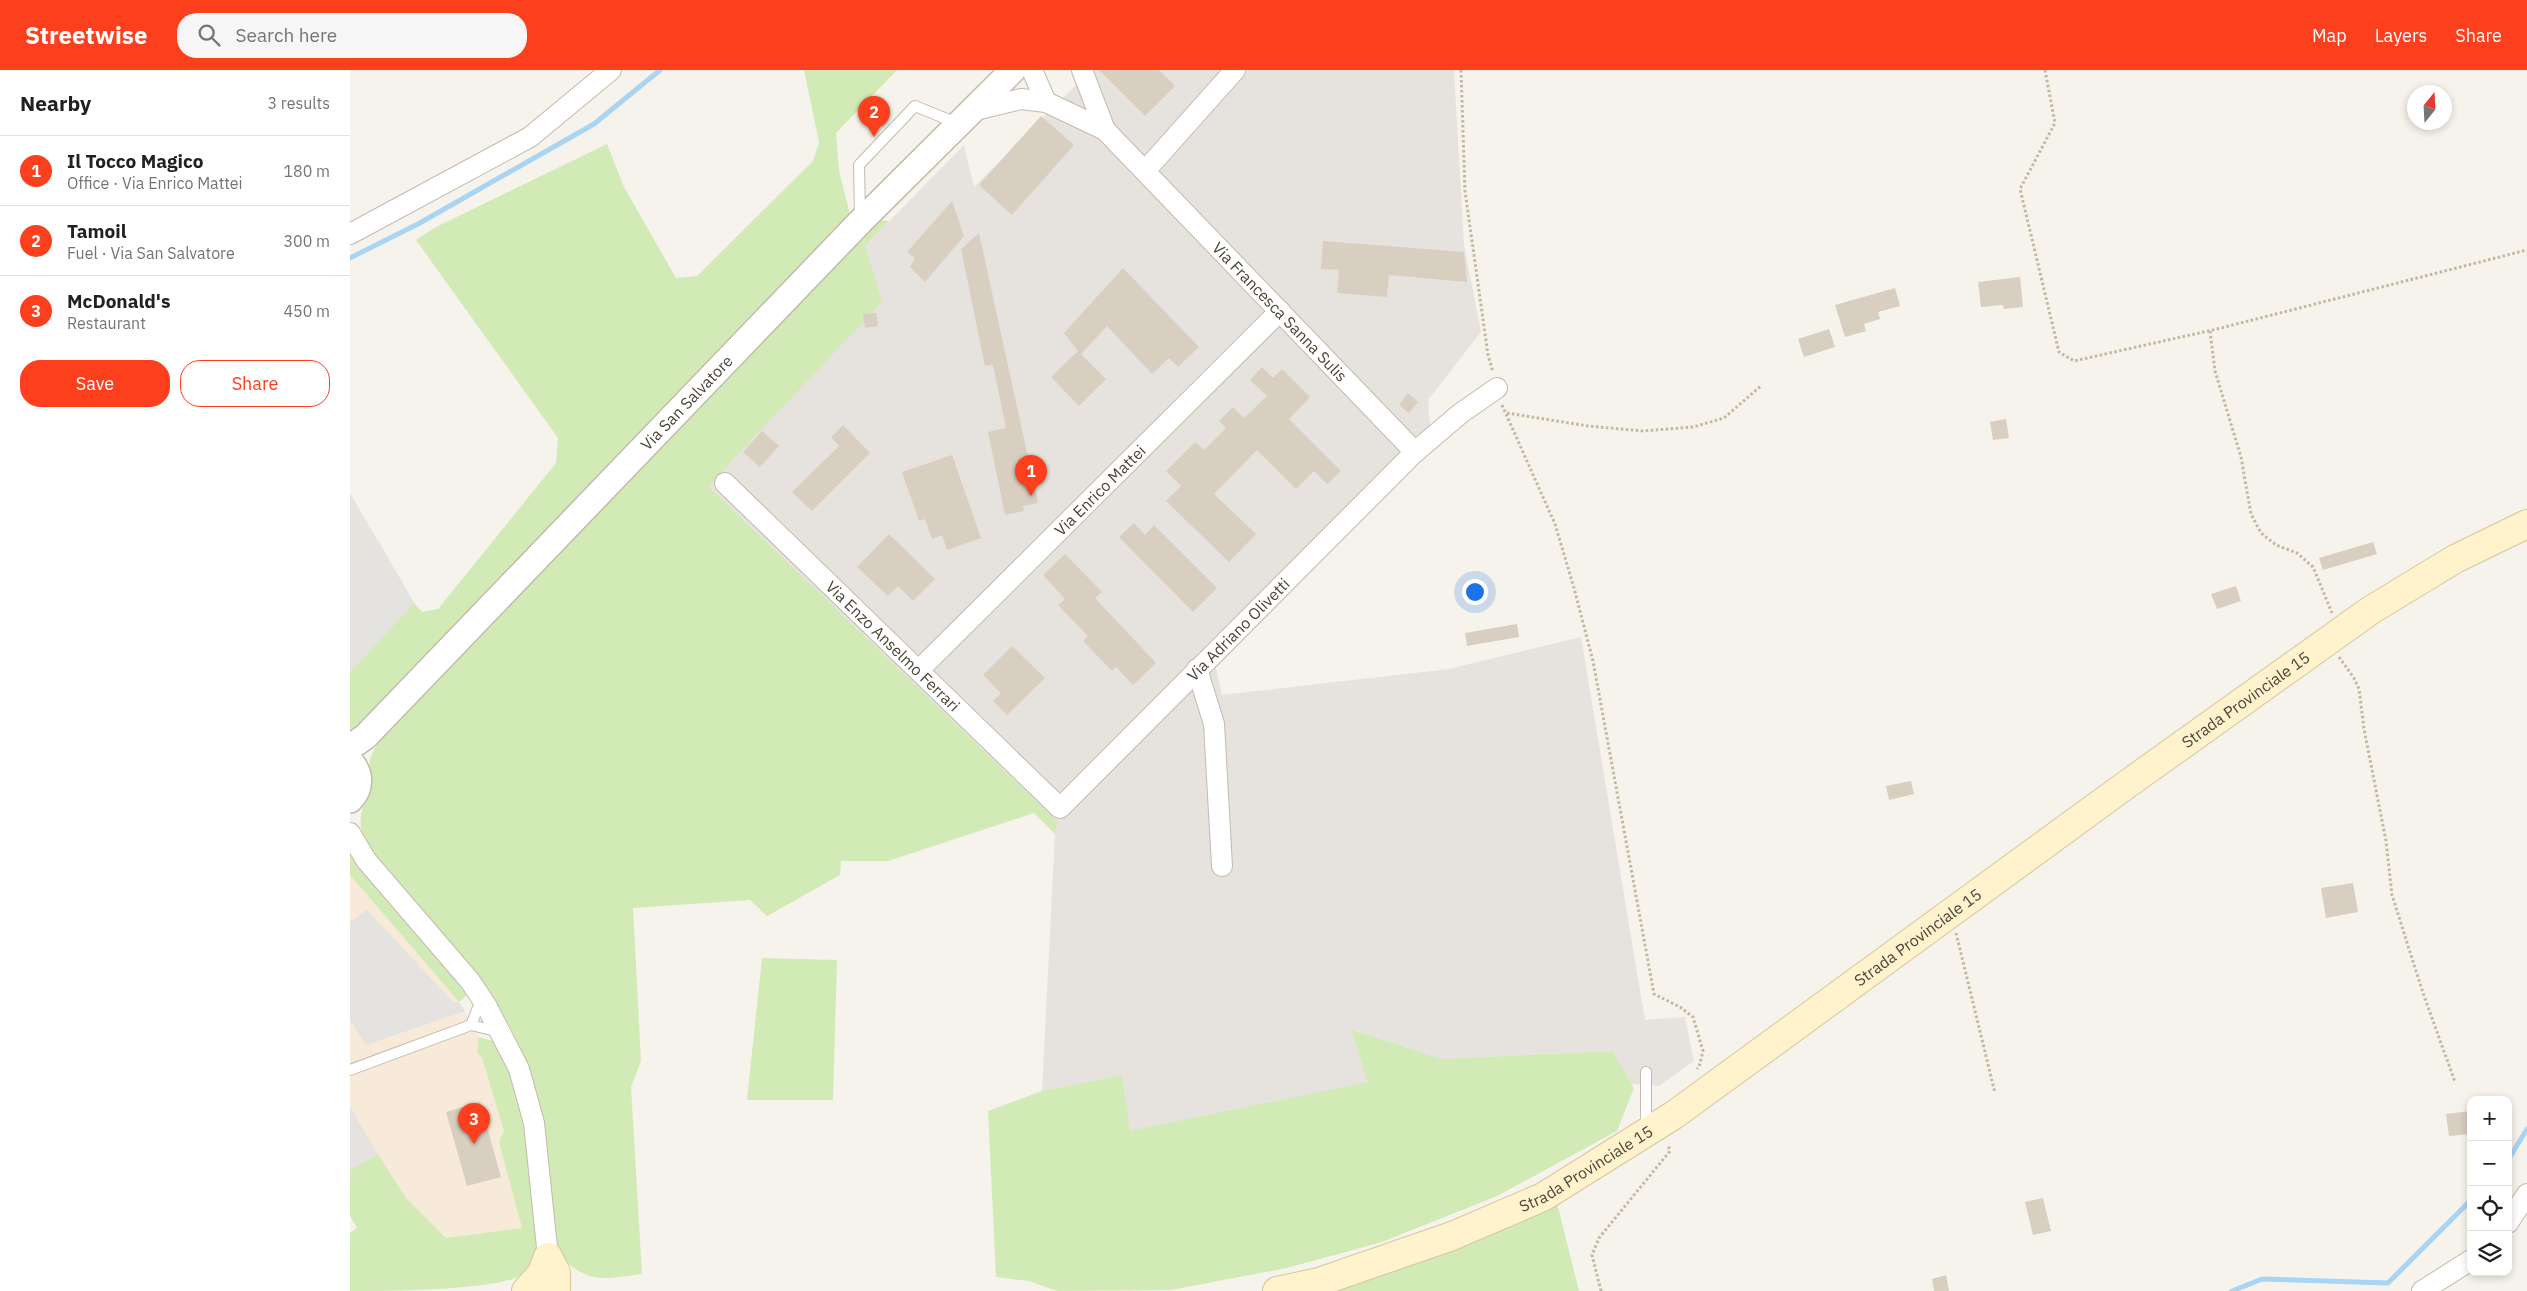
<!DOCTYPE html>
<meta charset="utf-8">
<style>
body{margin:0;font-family:"IBM Plex Sans",sans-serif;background:#f6f6f6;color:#202124}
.controls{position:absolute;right:15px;bottom:15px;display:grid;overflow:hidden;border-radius:10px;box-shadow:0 2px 8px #0003}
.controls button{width:45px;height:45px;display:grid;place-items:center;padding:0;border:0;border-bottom:1px solid #e0e0e0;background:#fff;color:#202124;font:25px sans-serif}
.compass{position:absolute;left:2057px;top:15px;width:45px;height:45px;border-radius:50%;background:#fff;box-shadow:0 2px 8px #0003;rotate:18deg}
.you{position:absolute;left:1124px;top:521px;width:18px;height:18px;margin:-12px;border:4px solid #fff;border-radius:50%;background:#1a73e8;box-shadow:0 0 0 8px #1a73e833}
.badge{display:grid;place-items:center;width:32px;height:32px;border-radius:50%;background:#fc3f1d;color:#fff;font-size:16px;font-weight:700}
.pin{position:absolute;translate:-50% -41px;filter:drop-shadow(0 1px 2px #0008)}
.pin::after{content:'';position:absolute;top:26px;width:18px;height:15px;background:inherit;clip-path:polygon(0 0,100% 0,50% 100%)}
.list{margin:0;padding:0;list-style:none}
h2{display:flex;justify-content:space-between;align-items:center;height:65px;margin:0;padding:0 20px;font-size:21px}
h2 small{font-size:16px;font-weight:400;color:#757577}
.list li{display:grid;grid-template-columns:32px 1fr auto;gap:15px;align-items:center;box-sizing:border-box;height:70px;padding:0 20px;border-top:1px solid #e0e0e0}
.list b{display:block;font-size:19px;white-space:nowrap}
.list p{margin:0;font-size:16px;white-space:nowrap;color:#757577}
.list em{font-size:16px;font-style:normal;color:#757577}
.actions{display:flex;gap:10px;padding:15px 20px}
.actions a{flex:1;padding:11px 0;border:1px solid #fc3f1d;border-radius:20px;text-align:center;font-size:18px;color:#fc3f1d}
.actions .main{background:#fc3f1d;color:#fff}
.icon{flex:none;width:28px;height:28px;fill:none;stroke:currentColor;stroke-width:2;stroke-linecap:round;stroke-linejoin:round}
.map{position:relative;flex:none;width:2177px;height:1221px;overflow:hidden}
header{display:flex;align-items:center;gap:30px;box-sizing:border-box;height:70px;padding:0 25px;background:#fc3f1d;color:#fff}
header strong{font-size:24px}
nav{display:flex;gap:28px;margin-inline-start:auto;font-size:18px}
.search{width:350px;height:45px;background:#f6f6f6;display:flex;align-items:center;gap:12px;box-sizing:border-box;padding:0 18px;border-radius:20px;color:#757577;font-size:19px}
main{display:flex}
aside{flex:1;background:#fff}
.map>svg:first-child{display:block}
</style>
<header>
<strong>Streetwise</strong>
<div class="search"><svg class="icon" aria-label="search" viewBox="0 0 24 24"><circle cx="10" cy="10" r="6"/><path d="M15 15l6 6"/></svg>Search here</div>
<nav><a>Map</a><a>Layers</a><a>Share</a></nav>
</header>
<main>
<aside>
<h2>Nearby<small>3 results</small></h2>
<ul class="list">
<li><span class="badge">1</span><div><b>Il Tocco Magico</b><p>Office · Via Enrico Mattei</p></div><em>180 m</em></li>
<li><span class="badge">2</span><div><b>Tamoil</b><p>Fuel · Via San Salvatore</p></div><em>300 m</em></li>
<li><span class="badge">3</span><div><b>McDonald's</b><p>Restaurant</p></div><em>450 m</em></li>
</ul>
<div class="actions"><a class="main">Save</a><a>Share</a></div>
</aside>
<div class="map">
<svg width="2177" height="1221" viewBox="0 0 2177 1221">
<rect width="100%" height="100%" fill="#f6f3ec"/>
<!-- commercial -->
<path fill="#f7ead8" d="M0,805l109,127 20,35 -2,16 5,5 22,73 -5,11 23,86 -76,10 -40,-40 -28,-44 -28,16z"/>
<!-- industrial -->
<path fill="#e6e2dd" d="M741,0h363l10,175 17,87 -53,68 4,49 -216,219 6,27 227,-26 132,-32 64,383 40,-3 9,44 -35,25 -28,-2 -19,-33 -171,8 -89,-30 17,53 -239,50 -8,-57 -80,16 13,-257 3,-12 -351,-337 174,-183 -16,-56 99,-101 10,42z
M0,423l64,110 -64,69z"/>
<!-- green -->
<path fill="#d2eab5" d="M454,0h93l-61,63 3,38 12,47 -374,389 -127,127v-62l64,-69 8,9 16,-3 118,-146 2,-25 -142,-198 20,-13 171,-83 17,43 52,91 21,-2 116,-115 6,-19z
M528,150l11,1 -24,25 17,56 -174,184 350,336 -3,12 -21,-21 -146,48h-47l-1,14 -73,41 -17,-16 -117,8 8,153 -10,26 11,187c-41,5 -53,11 -84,-20 -10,-75 -10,-146 -43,-217 -28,-61 -81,-106 -122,-158 -9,-12 -24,-25 -29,-39 -8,-21 0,-35 5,-55 2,-11 -2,-22 4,-33 5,-11 15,-20 23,-29z
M0,778l18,28 100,118 -9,8 -109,-127z
M412,888l75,2 -4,140h-86z
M1001,959l90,30 171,-8 22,37 -17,43 -120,65 -115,46 -95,26 -116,22 -114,1 -28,-10 -33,-4 -8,-166 54,-20 80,-16 8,56 238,-49z
M129,967l17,5 16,28 15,48 12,122c-2,11 -4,24 -11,32 -24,19 -142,19 -178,19v-58l7,-5 -7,-12v-46l28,-16 28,44 40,40 76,-10 -23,-86 5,-11 -22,-73 -5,-5z
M1207,1133l22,88h-248l139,-47z"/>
<!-- parking -->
<path fill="#e5e3e0" d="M28,470l36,63 -64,69v-103z
M17,840l87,93 5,-1 6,9 -99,34 -16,-24v-99z
M0,1037l28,47 -28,16z"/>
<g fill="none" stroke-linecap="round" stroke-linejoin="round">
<!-- stream -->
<path stroke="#a9d4f2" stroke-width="5" d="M0,188l68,-34 176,-100 66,-54
M2158,1090l19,-31
M1882,1221l30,-12 126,4 83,-83"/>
</g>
<!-- building -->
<path fill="#d8cfc1" d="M749,0h60l16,16 -30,30z
M691,46l33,29 -62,70 -33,-30z
M602,131l12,35 -39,46 -15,-15 5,-9 -8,-6z
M629,163l59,270 -15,3 1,5 -19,4 -17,-83 18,-4 -13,-63 -8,1 -24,-117z
M973,171l141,11 3,30 -78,-7 -2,22 -50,-4 2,-23 -18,-1z
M773,198l76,79 -21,20 -9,-9 -17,16 -45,-48 -26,28 25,25 -27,27 -28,-29 27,-26 -14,-18z
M1670,207l3,30 -19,2 -1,-4 -22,2 -3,-25z
M1545,218l5,18 -22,6 2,7 -16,5 2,7 -21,6 -10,-32z
M526,243l2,13 -13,2 -2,-14z
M1479,259l6,18 -31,10 -6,-18z
M912,297l11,11 9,-9 28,28 -21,22 52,52 -14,13 -13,-13 -18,18 -39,-39 -43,44 42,40 -27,28 -63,-61 15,-15 -15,-15 29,-29 9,8 22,-22 -7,-7 14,-14 11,11 23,-22 -17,-16z
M1058,323l10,9 -9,11 -10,-8z
M1656,349l3,19 -16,2 -3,-18z
M493,355l27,28 -58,58 -20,-19 47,-46 -8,-9z
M412,361l17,15 -19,21 -17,-15z
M602,385l29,83 -34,12 -5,-15 -10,4 -7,-20 -6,2 -17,-49z
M784,453l11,12 9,-10 63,63 -24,24 -74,-75z
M539,464l46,45 -22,22 -15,-15 -10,10 -31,-29z
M2023,472l4,12 -54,16 -4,-12z
M715,484l37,38 -7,6 61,65 -23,22 -17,-18 -4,4 -29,-30 5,-5 -30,-31 7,-6 -22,-24z
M1886,516l5,15 -24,8 -6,-15z
M1167,554l2,13 -52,9 -2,-13z
M662,576l33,32 -38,37 -14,-14 8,-8 -18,-18z
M1561,711l3,13 -25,6 -3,-14z
M2003,813l5,29 -32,6 -5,-30z
M130,1032l21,75 -34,9 -21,-74z
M2121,1041v23l-22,2 -3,-22z
M1693,1128l8,33 -18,4 -8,-33z
M1596,1205l3,16h-15l-2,-12z"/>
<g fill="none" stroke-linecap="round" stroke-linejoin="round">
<defs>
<path id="service" d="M510,146l-1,-51 56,-59 44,18
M121,955l11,-27
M0,1000l121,-45 29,7
M1296,1002v57"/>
<g id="minor">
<path d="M682,0l14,32"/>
<path d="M732,0l23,60"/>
<path id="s1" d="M625,40l46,-11 25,3 59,28 310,322"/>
<path d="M795,101l90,-101"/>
<path d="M0,164l180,-97 81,-67"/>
<path id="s2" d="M375,413l335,325 355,-356 46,-39 36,-25"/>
<path d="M847,599l17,55 8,142"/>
<path id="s3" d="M569,600l361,-359"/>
<path d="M0,763l16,27 104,121 16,24 33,64 15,54 14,134"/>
<path d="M2158,1153l19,-29"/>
<path d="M2072,1221l49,-31"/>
</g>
<g id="tertiary">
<path id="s4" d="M0,677l15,-10 495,-515 153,-152"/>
<path d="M0,691c11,12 12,27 0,39"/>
</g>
<g id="secondary">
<path d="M198,1187l8,15v19"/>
<path d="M176,1221l16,-18 6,-16"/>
<path id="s5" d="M927,1221l42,-9 133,-46 91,-39 131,-82 452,-330 245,-175 84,-51 72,-35"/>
</g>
</defs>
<!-- service casing -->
<use href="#service" stroke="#c2bbae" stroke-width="12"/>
<!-- minor casing -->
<use href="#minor" stroke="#c2bbae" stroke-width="22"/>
<!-- tertiary casing -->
<use href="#tertiary" stroke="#c2bbae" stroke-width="28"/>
<!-- secondary casing -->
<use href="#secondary" stroke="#d6c79b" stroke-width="30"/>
<!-- path -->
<path stroke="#c4b79f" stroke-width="3" stroke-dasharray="2.5 2.5" stroke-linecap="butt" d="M1111,0l4,121 23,164 5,17
M1695,0l10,53 -35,66 39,163 15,9 143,-32 310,-79
M1860,261l5,40 26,86 10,57 10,19 15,12 21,8 16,14 19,46
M1152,335l53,119 19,64 19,73 61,333 26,13 13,10 10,34 -4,16 -2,2
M1157,343l81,13 55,5 50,-4 31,-9 38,-33
M1989,587l15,21 5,11 5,40 22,112 6,54 31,98 32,89
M1606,863l39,160
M1251,1221l-9,-36 7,-17 71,-87 -2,-7"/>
<!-- service -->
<use href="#service" stroke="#fff" stroke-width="10"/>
<!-- minor -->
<use href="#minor" stroke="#fff" stroke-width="20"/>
<!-- tertiary -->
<use href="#tertiary" stroke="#fff" stroke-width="25"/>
<!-- secondary -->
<use href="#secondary" stroke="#fff3cd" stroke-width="28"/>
</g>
<g text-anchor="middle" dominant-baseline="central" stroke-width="5" stroke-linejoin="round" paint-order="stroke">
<!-- street labels -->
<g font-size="16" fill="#4b4439" stroke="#fff">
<text stroke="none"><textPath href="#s1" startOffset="390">Via Francesca Sanna Sulis</textPath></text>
<text stroke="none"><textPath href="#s4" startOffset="482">Via San Salvatore</textPath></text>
<text stroke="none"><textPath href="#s3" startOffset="255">Via Enrico Mattei</textPath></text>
<text stroke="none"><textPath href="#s2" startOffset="719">Via Adriano Olivetti</textPath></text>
<text stroke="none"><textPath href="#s2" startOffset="234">Via Enzo Anselmo Ferrari</textPath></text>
<text stroke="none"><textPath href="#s5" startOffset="1144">Strada Provinciale 15</textPath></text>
<text stroke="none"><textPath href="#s5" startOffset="739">Strada Provinciale 15</textPath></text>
<text stroke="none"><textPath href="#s5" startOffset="334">Strada Provinciale 15</textPath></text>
</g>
</g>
</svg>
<div class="controls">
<button>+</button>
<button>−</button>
<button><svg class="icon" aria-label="locate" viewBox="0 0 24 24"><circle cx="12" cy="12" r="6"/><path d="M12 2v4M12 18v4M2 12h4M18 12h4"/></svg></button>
<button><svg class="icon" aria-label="layers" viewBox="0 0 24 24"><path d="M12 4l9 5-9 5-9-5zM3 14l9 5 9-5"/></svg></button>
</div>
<svg class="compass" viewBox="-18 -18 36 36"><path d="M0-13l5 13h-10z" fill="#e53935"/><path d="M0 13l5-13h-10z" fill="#757577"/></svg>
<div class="you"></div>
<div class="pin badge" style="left:681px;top:426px">1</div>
<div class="pin badge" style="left:524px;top:67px">2</div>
<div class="pin badge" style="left:124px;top:1074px">3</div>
</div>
</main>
